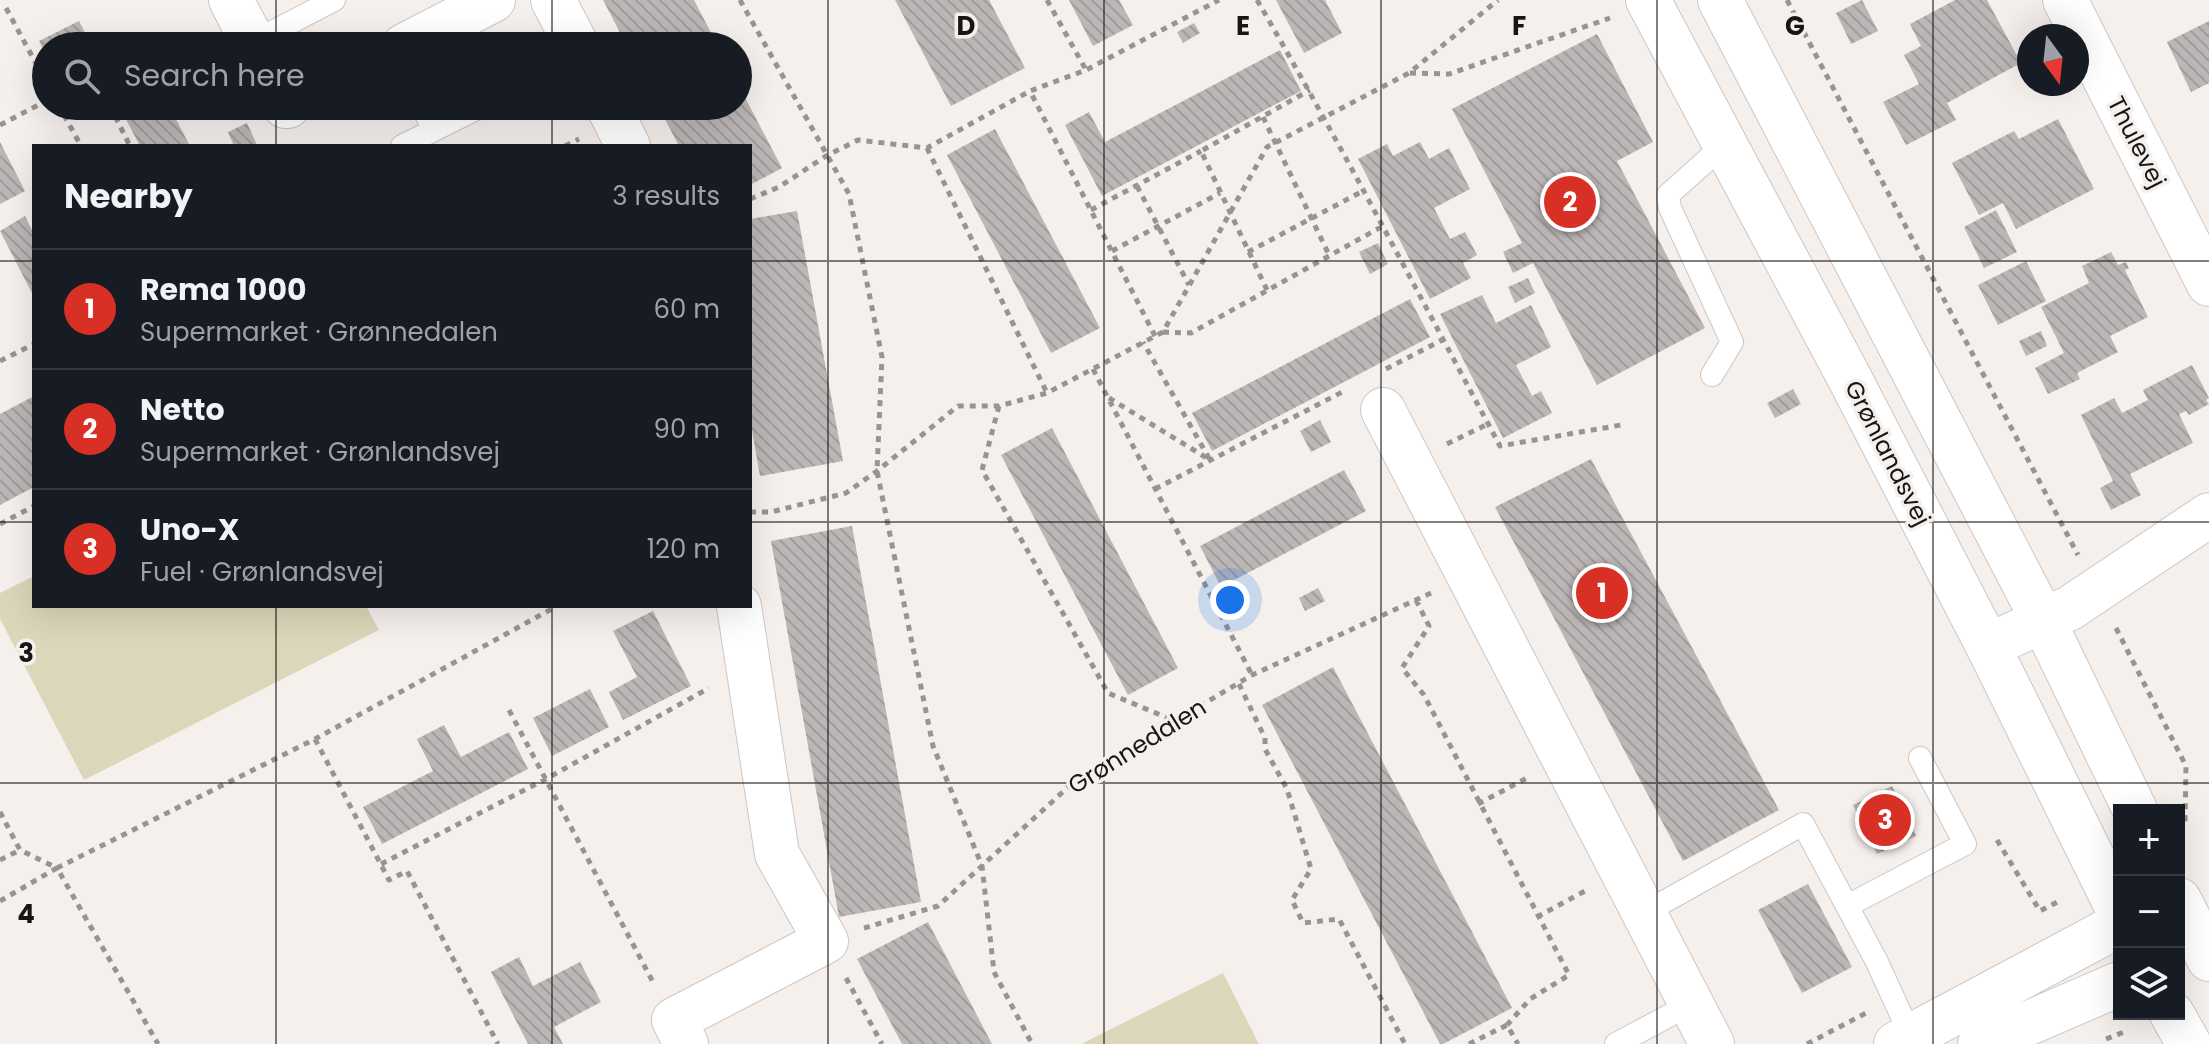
<!DOCTYPE html>
<meta charset="utf-8">
<style>
body{margin:0;font-family:Poppins,sans-serif;background:#20242c;color:#f1f3f6}
.controls{position:absolute;right:24px;bottom:24px;display:grid;overflow:hidden;border-radius:0px;box-shadow:0 8px 32px #0002}
.controls button{width:72px;height:72px;display:grid;place-items:center;padding:0;border:0;border-bottom:2px solid #363941;background:#171b24;color:#f1f3f6;font:40px sans-serif}
.compass{position:absolute;left:2017px;top:24px;width:72px;height:72px;border-radius:50%;background:#171b24;box-shadow:0 8px 32px #0002;rotate:165deg}
.you{position:absolute;left:1230px;top:600px;width:28px;height:28px;margin:-20px;border:6px solid #fff;border-radius:50%;background:#1a73e8;box-shadow:0 0 0 12px #1a73e833}
.badge{display:grid;place-items:center;width:52px;height:52px;border-radius:50%;background:#d93025;color:#fff;font-size:26px;font-weight:700}
.pin{position:absolute;translate:-50% -50%;border:4px solid #fff;box-shadow:0 2px 8px #0006}
.list{margin:0;padding:0;list-style:none}
h2{display:flex;justify-content:space-between;align-items:center;height:104px;margin:0;padding:0 32px;font-size:34px}
h2 small{font-size:26px;font-weight:400;color:#9ea1a6}
.list li{display:grid;grid-template-columns:52px 1fr auto;gap:24px;align-items:center;box-sizing:border-box;height:120px;padding:0 32px;border-top:2px solid #363941}
.list b{display:block;font-size:30px;white-space:nowrap}
.list p{margin:0;font-size:26px;white-space:nowrap;color:#9ea1a6}
.list em{font-size:26px;font-style:normal;color:#9ea1a6}
.icon{flex:none;width:44px;height:44px;fill:none;stroke:currentColor;stroke-width:2;stroke-linecap:round;stroke-linejoin:round}
.map{position:relative;flex:none;width:2209px;height:1044px;overflow:hidden}
.search{position:absolute;background:#171b24;box-shadow:0 8px 32px #0002;left:32px;top:32px;width:720px;height:88px;display:flex;align-items:center;gap:20px;box-sizing:border-box;padding:0 28px;border-radius:44px;color:#9ea1a6;font-size:30px}
.panel{position:absolute;background:#171b24;box-shadow:0 8px 32px #0002;left:32px;top:144px;width:720px;height:464px;border-radius:0px}
.map>svg:first-child{display:block}
</style>
<div class="map">
<svg width="2209" height="1044" viewBox="0 0 2209 1044">
<defs>
<pattern id="building-back-hatch" width="6" height="6" patternUnits="userSpaceOnUse" patternTransform="scale(2)"><rect width="6" height="6" fill="#bdb6b6"/><path d="M-1 5l2 2M0 0l6 6M5-1l2 2" fill="none" stroke="#a29c9c"/></pattern>
</defs>
<rect width="100%" height="100%" fill="#f6f0ed"/>
<!-- pitch -->
<path fill="#dcd7ba" d="M34,576v30h332l13,24 -295,150 -84,-161v-26z
M1223,973l36,71h-175l-1,-1z"/>
<!-- building -->
<path fill="url(#building-back-hatch)" d="M603,0h91l24,46h-91z
M895,0h94l36,68 -74,38z
M1069,0h50l14,25 -40,21z
M1276,0h49l17,33 -38,20z
M1862,0l16,31 -27,13 -15,-31z
M1955,0h32l34,63 -74,40 9,17 -50,25 -23,-43 36,-18 -15,-29 17,-9 -11,-22z
M79,21l13,25h-46v9l-7,-14z
M2209,21v62l-18,9 -24,-50z
M1194,23l6,10 -17,10 -6,-11z
M1597,34l56,108 -36,19 88,167 -108,57 -64,-122 -20,10 -10,-21 19,-9 -70,-134z
M1280,50l21,41 -199,105 -37,-71 24,-13 16,30z
M738,84l44,84 -32,17v-39h-71l-21,-40h80z
M119,106h50l21,40h-50z
M2058,119l36,70 -78,40 -13,-26 -24,12 -27,-52 62,-32 5,8z
M247,123l10,22 -23,1 -6,-14z
M995,129l105,199 -49,25 -104,-198z
M0,142l25,49 -25,13z
M1420,142l9,17 20,-11 21,41 -36,19 16,31 15,-7 12,23 -14,8 8,15 -41,21 -72,-140 29,-15 6,12z
M1996,210l21,42 -33,16 -20,-41z
M797,211l46,250 -83,15 -10,-57v-200z
M25,216l9,18v63l-34,-66z
M1378,243l10,21 -18,10 -11,-22z
M2111,252l7,13 8,-3 3,6 -4,2 23,47 -38,19 8,16 -41,21 3,6 -32,15 -13,-26 29,-15 -23,-46 48,-24 -7,-17z
M2026,261l20,40 -48,24 -20,-40z
M1528,278l7,15 -20,10 -7,-16z
M1482,295l14,28 35,-18 20,42 -35,18 16,31 9,-5 11,22 -49,25 -63,-124z
M1410,299l20,38 -218,114 -20,-38z
M2041,331l6,15 -21,10 -7,-15z
M2192,365l17,33 -3,2 3,4 -20,11 -3,-4 -7,3 14,29 -63,31 11,21 -30,15 -11,-22 13,-7 -32,-66 33,-17 8,15 26,-13 -5,-10z
M1793,389l8,15 -26,14 -8,-15z
M34,396v91l-34,18v-91z
M1320,420l11,22 -20,10 -11,-21z
M1052,428l126,240 -50,27 -127,-240z
M1591,459l188,351 -96,51 -188,-354z
M1344,470l22,41 -145,76 -21,-41z
M852,526l69,376 -82,15 -68,-376z
M1318,588l7,13 -20,10 -6,-13z
M653,611l38,75 -68,34 -14,-28 28,-15 -24,-46z
M1333,667l179,341 -69,36h-3l-178,-339z
M590,689l19,38 -57,29 -19,-38z
M444,725l17,32 48,-25 19,37 -146,75 -19,-37 70,-36 -16,-32z
M1892,786l24,50 -39,18 -24,-49z
M1808,884l44,83 -50,26 -44,-83z
M928,922l64,122h-90l-45,-85z
M519,957l14,29 47,-24 21,40 -47,25 9,17h-35l-37,-72z"/>
<g fill="none" stroke-linecap="round" stroke-linejoin="round">
<defs>
<path id="service" d="M253,42l81,-42
M422,106l12,24
M402,146l80,-40
M1712,375l20,-33 -62,-134 -2,-13 56,-50
M1847,906l118,-62 -45,-86
M1644,913l159,-89 74,138 37,81
M1616,1044l75,-40"/>
<path id="minor" d="M231,0l24,46
M553,0l24,46
M2065,0l144,284
M404,46l89,-46
M285,106h3
M608,106l20,40
M1383,410l329,634
M1988,646l82,-38 139,-93
M686,1044l-12,-24 152,-79 -49,-87 -38,-248"/>
<path id="tertiary" d="M1648,0l202,379 138,267 131,265
M1720,0l323,620 92,190
M2179,900l30,59
M2172,1014l17,30
M1896,1044l223,-119
M1980,1044l139,-60"/>
</defs>
<!-- service casing -->
<use href="#service" stroke="#ccc7c4" stroke-width="24"/>
<!-- minor casing -->
<use href="#minor" stroke="#ccc7c4" stroke-width="46"/>
<!-- tertiary casing -->
<use href="#tertiary" stroke="#ccc7c4" stroke-width="46"/>
<!-- path -->
<path stroke="#999492" stroke-width="5" stroke-dasharray="6 6" stroke-linecap="butt" d="M740,0l109,194 33,163 -5,114 56,275 49,120 12,106 38,72
M1047,0l39,70
M1257,0c85,146 163,297 243,446l121,-21
M1787,0l291,555
M6,8l40,74
M1410,73l39,1 161,-56
M59,106l5,9 19,-9
M110,106l20,40
M64,115l17,31
M1263,117l66,138
M0,125l46,-24
M565,146l14,-7
M927,148l120,245
M1137,186l52,99
M750,199l29,-12 47,-31 32,-16 69,8 103,-57
M1091,210l110,-59
M1112,251l108,-58
M1248,252l115,-61
M1267,290l-66,-139 109,-61
M1163,332l28,1 190,-106
M1155,336l-125,-245 56,-21 133,-70
M0,361l34,-17
M1093,369l159,306
M1386,369l56,-29
M1109,398l101,62 -67,-118
M999,406l-17,64 126,223 67,28
M1447,444l41,-20
M1155,489l191,-99
M750,512h21l75,-19 31,-22 81,-65h41l48,-13 116,-61 104,-185 142,-74 89,-73
M0,524l34,-18
M1416,600l13,26 -27,42 22,27 145,280 -39,24 -23,26
M2116,628l70,138 -1,58 -6,3
M1239,684l26,54v11l22,40 24,80 -19,31 11,23 36,-4 66,125
M509,710l145,274
M315,739l74,141 18,-9 91,173
M1478,804l49,-26
M0,812l20,38 37,18 258,-129 242,-133
M1997,840l43,71 21,-11
M0,860l20,-10
M381,864l165,-85 163,-91
M0,901l57,-33 101,176
M1537,917l48,-26
M864,928l74,-22 139,-127 98,-58 77,-46 179,-82
M846,978l36,66
M2106,1039l18,-7
M1469,1044l38,-19 11,19
M1807,1044l59,-31"/>
<!-- service -->
<use href="#service" stroke="#fff" stroke-width="22"/>
<!-- minor -->
<use href="#minor" stroke="#fff" stroke-width="44"/>
<!-- tertiary -->
<use href="#tertiary" stroke="#fff" stroke-width="44"/>
</g>
<!-- grid -->
<path fill="none" stroke="#181615" stroke-width="2" stroke-opacity="0.55" d="M276,0v46M552,0v46M828,0v1044M1104,0v1044M1381,0v1044M1657,0v1044M1933,0v1044M276,106v40M552,106v40M0,261h34M750,261h1459M0,522h34M750,522h1459M276,606v438M552,606v438M0,783h2209"/>
<g text-anchor="middle" dominant-baseline="central" stroke-width="7" stroke-linejoin="round" paint-order="stroke">
<!-- street labels -->
<g font-size="24" fill="#181615" stroke="#f6f0ed">
<text transform="translate(2137 142) rotate(63)">Thulevej</text>
<text transform="translate(1888 453) rotate(63)">Grønlandsvej</text>
<text transform="translate(1137 746) rotate(-32)">Grønnedalen</text>
</g>
</g>
<g font-size="26" text-anchor="middle" font-weight="bold" fill="#181615" stroke="#f6f0ed" stroke-width="7" stroke-linejoin="round" paint-order="stroke">
<text x="966" y="35">D</text>
<text x="1243" y="35">E</text>
<text x="1519" y="35">F</text>
<text x="1795" y="35">G</text>
<text x="26" y="662">3</text>
<text x="26" y="923">4</text>
</g>
</svg>
<div class="controls">
<button>+</button>
<button>−</button>
<button><svg class="icon" aria-label="layers" viewBox="0 0 24 24"><path d="M12 4l9 5-9 5-9-5zM3 14l9 5 9-5"/></svg></button>
</div>
<svg class="compass" viewBox="-18 -18 36 36"><path d="M0-13l5 13h-10z" fill="#e53935"/><path d="M0 13l5-13h-10z" fill="#9ea1a6"/></svg>
<div class="you"></div>
<div class="pin badge" style="left:1602px;top:593px">1</div>
<div class="pin badge" style="left:1570px;top:202px">2</div>
<div class="pin badge" style="left:1885px;top:820px">3</div>
<div class="search"><svg class="icon" aria-label="search" viewBox="0 0 24 24"><circle cx="10" cy="10" r="6"/><path d="M15 15l6 6"/></svg>Search here</div>
<section class="panel">
<h2>Nearby<small>3 results</small></h2>
<ul class="list">
<li><span class="badge">1</span><div><b>Rema 1000</b><p>Supermarket · Grønnedalen</p></div><em>60 m</em></li>
<li><span class="badge">2</span><div><b>Netto</b><p>Supermarket · Grønlandsvej</p></div><em>90 m</em></li>
<li><span class="badge">3</span><div><b>Uno-X</b><p>Fuel · Grønlandsvej</p></div><em>120 m</em></li>
</ul>
</section>
</div>
